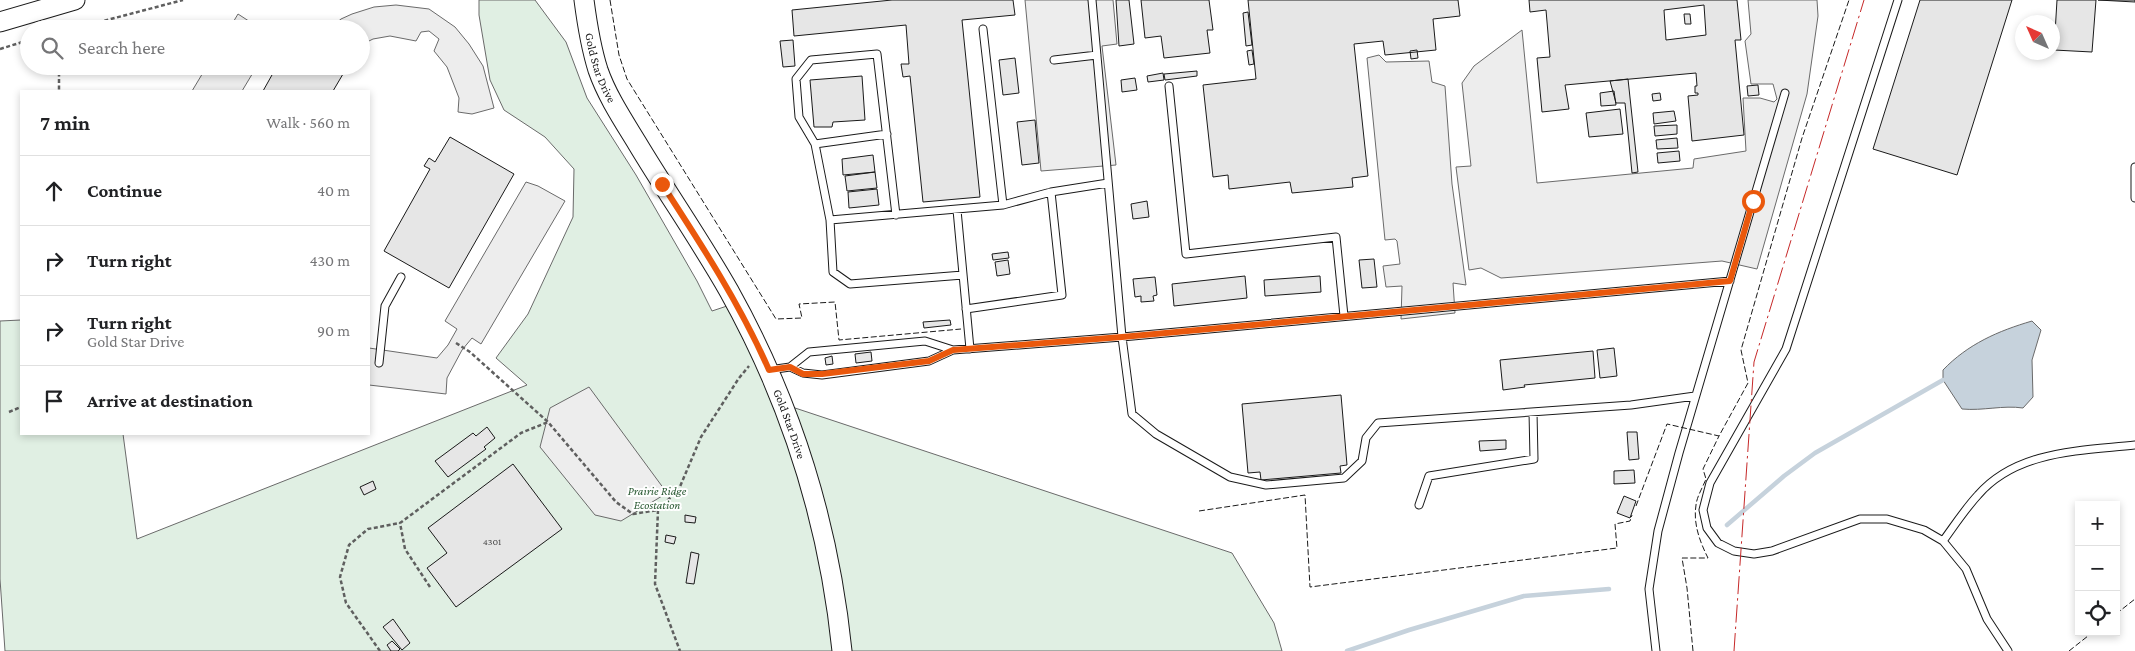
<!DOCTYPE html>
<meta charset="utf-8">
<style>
body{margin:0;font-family:"Crimson Pro",serif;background:#f2f2f2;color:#202124}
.controls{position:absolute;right:15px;bottom:15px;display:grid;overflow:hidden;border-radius:0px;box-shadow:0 2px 8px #0003}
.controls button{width:45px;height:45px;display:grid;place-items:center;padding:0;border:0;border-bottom:1px solid #e0e0e0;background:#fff;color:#202124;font:25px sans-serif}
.compass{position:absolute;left:2015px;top:15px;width:45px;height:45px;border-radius:50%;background:#fff;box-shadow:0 2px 8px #0003;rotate:315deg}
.stop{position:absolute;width:15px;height:15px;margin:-11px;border:4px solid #ea580c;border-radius:50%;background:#fff}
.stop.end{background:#ea580c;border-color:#fff;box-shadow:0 1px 5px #0008}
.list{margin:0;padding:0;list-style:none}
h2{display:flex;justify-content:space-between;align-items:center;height:65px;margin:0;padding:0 20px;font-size:21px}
h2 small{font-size:16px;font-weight:400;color:#757577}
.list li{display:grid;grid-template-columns:32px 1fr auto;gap:15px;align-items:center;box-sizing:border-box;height:70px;padding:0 20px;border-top:1px solid #e0e0e0}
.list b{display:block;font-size:19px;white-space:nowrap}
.list p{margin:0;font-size:16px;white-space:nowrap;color:#757577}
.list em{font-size:16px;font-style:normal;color:#757577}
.icon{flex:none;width:28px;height:28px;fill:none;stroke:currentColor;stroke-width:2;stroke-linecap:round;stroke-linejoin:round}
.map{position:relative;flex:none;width:2135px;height:651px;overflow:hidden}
.search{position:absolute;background:#fff;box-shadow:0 2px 8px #0003;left:20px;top:20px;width:350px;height:55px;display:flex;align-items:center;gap:12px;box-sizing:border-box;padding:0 18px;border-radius:28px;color:#757577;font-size:19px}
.panel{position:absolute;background:#fff;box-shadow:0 2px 8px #0003;left:20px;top:90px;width:350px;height:345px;border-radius:0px}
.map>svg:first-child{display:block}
</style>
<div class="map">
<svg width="2135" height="651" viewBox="0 0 2135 651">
<rect width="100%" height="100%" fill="#fff"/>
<!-- green -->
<path fill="#e0efe3" stroke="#6a6a6a" d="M479,0h56l31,42 21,56 49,77 61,106 15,30 15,-5 47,95 458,152 42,70 8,28h-1277l-5,-72v-258l21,-1v114h102l14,105 390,-154 -31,-27 32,-44 45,-97 1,-48 -29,-32 -41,-27 -14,-30 -11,-65z"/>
<!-- parking -->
<path fill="#ededed" stroke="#6a6a6a" d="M1025,0h88l4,44 -15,2 14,119 -75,6z
M1748,0h69l1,16 -11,78 -50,175 -35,-8 -221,17 -20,-10 -12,2 -13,-103 15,-1 -9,-83 12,-17 48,-36 15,153 156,-15 1,-9 52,-8 -3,-53h17l14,4 3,-3 -4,-15h-22l-6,-43 6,-7z
M396,5l33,4 26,18 14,17 14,22 11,42 -22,6 -14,-2 1,-14 -5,-13 -7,-18 -13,-16 5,-12 -10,-8 -8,1 -5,9 -26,-5 -17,3 -12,6v-16h-32l12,-10 11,-5 22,-7z
M238,14l23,15h-32z
M1379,55l7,7 43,-1 3,21 13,4 7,98 14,101 -13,-2 2,30 -54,6 1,-33 -16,1 -3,-21 17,-2 -3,-23 -2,-2 -10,1 -18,-182z
M207,66h50l-15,25h-50z
M526,182l12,4 27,15 -84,143 -9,-6 -10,12 -15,28 -1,16 -77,-9v-37l68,10 11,-13 9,-16 -12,-8z
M589,387l78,106 -46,28 -26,-6 -55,-68 10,-39z"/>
<!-- water -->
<path fill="#c6d2dc" stroke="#6a6a6a" d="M2032,321l9,9 -9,30 1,37 -10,11c-20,-3 -40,3 -61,1l-19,-29v-10c25,-26 55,-39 89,-49z"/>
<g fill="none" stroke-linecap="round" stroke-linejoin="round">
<!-- stream -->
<path stroke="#c6d2dc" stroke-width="4.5" d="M1727,525l57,-49 31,-23 128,-73
M1347,651l62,-21 115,-34 85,-7"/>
</g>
<!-- building -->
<path fill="#e6e6e6" stroke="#1a1a1a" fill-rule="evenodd" d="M892,0h121l2,15 -53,5 18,177 -57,5 -13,-126 -7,1 -2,-13h8l-3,-39 -112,11 -2,-26z
M1116,0h13l5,44 -15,2z
M1141,0h68l4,30h-6l3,23 -46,5 -3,-22 -16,2z
M1248,0h210l2,16 -27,3 3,31 -51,5 -2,-14 -29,3 14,132 -16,2 1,9 -61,6 -2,-11 -61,7 -1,-14 -15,2 -10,-92 53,-6z
M1529,0h208l4,40h-6l9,95 -52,6 -4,-45 10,-1v-2h-3v-7h2l-1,-13 -131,12 4,24 -27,3 -5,-54 13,-1 -4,-47 -16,2zM1704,5l2,30 -40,5 -2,-30z
M1920,0h92l-55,175 -84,-26z
M2057,0h39l-4,52 -38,-2z
M2098,0h37v2z
M1248,12l4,33 -6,1 -3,-33z
M1684,14h6l1,10h-6z
M793,40l2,26 -12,1 -3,-26z
M1252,50l2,14 -5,1 -2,-14z
M1417,50l1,8 -7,1 -1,-8z
M1015,58l4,35 -16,2 -4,-35z
M277,66h52l14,8 -10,17h-70z
M1197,71v5l-32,4 -1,-6z
M1163,73l1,7 -16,2 -1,-6z
M862,76l3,44 -32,2 -1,5h-18l-4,-47z
M1135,78l2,12 -15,2 -1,-12z
M1628,79l10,93 -6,1 -7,-70h-9l-6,-22z
M1758,85l1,10 -11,1 -1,-10z
M1614,91l2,14 -15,1 -1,-13z
M1660,93l1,7 -8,1 -1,-7z
M1620,109l3,25 -34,3 -3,-24z
M1674,111l2,10 -22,3 -1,-11z
M1035,120l4,43 -17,2 -5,-43z
M1677,125v9l-22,2 -1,-10z
M450,137l64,37 -65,114 -65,-37 46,-82 -6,-3 5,-8 6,4z
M1677,138l1,10 -21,1 -1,-9z
M1679,151l1,10 -22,2 -1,-10z
M873,155l2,17 -32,3 -1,-16z
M875,172l2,16 -30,3 -2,-15z
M877,189l2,16 -30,3 -1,-16z
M1147,201l2,16 -16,2 -2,-15z
M1008,252l1,6 -16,2 -1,-6z
M1374,259l3,28 -15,1 -3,-28z
M1008,260l2,14 -13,2 -2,-14z
M1245,276l2,22 -73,8 -2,-22z
M1320,276l1,16 -56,4 -1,-16z
M1155,277l2,18 -4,1 1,5 -13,1v-6l-6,1 -2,-18z
M950,320l1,5 -27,3 -1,-6z
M1614,348l3,28 -17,2 -3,-28z
M1593,351l2,27 -71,7 1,2 -22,3 -3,-30z
M871,352l1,9 -16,2 -1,-9z
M832,356l1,8 -7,1 -1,-7z
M1341,395l6,70 -7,1 1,7 -80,7 -1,-8 -12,1 -6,-69z
M487,427l8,11 -11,9 2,2 -38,28 -13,-16 38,-28 3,3z
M1627,432h10l2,27 -10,1z
M1506,440v9l-26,2 -1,-10z
M513,464l49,65 -106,78 -29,-39 20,-15 -19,-25z
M1634,470l1,13 -21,1v-13z
M373,481l3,8 -12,6 -4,-8z
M1624,496l12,5 -6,17 -13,-5z
M685,515l11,2 -1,6 -10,-1z
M666,535l10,2 -2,7 -9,-2z
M691,552l8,2 -5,30 -8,-1z
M393,619l17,24 -8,7 -19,-23z
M392,641l8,8 -2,2h-7l-4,-6z"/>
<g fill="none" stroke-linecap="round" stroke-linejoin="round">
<defs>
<path id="lane" d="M1092,0l30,337 10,77 24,20 74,43 36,8 78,-7 18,-17 4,-23 12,-15 253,-18 64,-9
M1898,0l-112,349 -76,134 -7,27 4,18 11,15 16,8 20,3 18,-3 88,-32h27l37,11 19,11 23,28 21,50 21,32
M983,29l20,176
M1054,60l43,-5
M1169,86l17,168 150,-17 8,79
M815,144l72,-10
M2135,167v31
M957,210l13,139
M896,215l-19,-161 -66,6 -15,19 3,38 16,27 15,76 3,52 17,12 113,-9
M830,220l173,-15 48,-13 57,-9
M966,309l96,-14 -11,-103
M379,363l6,-57 16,-29
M790,367l13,6 19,2 107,-14 24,-11 169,-13 608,-56
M769,370l21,-3 19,-15 116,-11 28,9
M1419,505l10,-29 105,-17 -1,-47
M1943,541c11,-15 22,-32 35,-46 39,-45 103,-44 157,-50
M1656,651l-7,-62 9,-58 21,-78 106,-360"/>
<g id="secondary">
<path id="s1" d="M584,0c3,23 7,48 14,70 9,26 25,50 39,73 30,50 63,97 92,148 62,111 100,233 113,360"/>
<path d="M0,22l75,-22"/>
</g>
</defs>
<!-- lane casing -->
<use href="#lane" stroke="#1a1a1a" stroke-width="9"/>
<!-- secondary casing -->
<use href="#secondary" stroke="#1a1a1a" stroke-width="21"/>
<!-- path -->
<path stroke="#5f5f5f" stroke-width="2.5" stroke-dasharray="4 2.5" stroke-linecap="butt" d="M73,29l110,-29
M0,49l29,-9
M59,66v25
M456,343l14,9 78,70 68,80 17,12 25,-4 21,-21 22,-52 38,-59 10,-12
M9,412l12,-5
M658,510l-3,74 25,67
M430,587l-25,-38 -5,-26 121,-90 27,-11
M380,651l-34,-48 -6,-26 9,-32 19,-16 32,-6"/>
<!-- lane -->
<use href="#lane" stroke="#fff" stroke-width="7"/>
<!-- secondary -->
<use href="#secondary" stroke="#fff" stroke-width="19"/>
<!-- fence -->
<path stroke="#1a1a1a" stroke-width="1" stroke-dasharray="6 2.5" stroke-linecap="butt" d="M610,0l9,55 8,24 149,240 26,-1 -3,-14 36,-2 4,38 122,-11
M1636,506l31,-82 52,12 29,-53 -7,-33 61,-212 47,-138
M1199,511l106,-16 5,92 307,-39 -2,-24 15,-3 2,-6
M2116,614l19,-15
M1693,651l-6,-63 -5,-30h26c-8,-16 -15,-34 -12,-53 1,-9 7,-18 10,-26l-3,-10 16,-33
M2069,651l24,-19"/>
<!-- power -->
<path stroke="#c62828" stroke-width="1" stroke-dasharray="18 4 2.5 4" stroke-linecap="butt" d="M1734,651l20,-289 110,-362"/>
</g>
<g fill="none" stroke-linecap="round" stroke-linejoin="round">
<!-- route -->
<path stroke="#ea580c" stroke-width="6" d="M662,184c39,60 78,120 107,186l21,-3 13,7h19l107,-13 24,-11 169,-13 608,-56 23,-80"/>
</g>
<g text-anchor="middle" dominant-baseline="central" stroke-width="4" stroke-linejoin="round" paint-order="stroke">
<!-- number labels -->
<g font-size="10" fill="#4d4d4d">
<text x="492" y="541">4301</text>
</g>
<!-- street labels -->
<g font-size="12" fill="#1a1a1a" stroke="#fff">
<text stroke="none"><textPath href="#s1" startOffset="70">Gold Star Drive</textPath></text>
<text stroke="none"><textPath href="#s1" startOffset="475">Gold Star Drive</textPath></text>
</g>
<!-- park labels -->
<g font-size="12" font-style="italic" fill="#2b5a34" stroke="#fff">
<text x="657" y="491">Prairie Ridge<tspan x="657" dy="14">Ecostation</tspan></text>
</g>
</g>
</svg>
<div class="controls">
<button>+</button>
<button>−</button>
<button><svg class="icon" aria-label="locate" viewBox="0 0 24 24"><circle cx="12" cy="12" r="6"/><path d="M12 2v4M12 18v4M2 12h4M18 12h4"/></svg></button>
</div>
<svg class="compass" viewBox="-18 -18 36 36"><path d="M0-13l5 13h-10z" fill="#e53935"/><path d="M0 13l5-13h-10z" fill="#757577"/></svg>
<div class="stop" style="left:1753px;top:201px"></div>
<div class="stop end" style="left:662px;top:184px"></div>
<div class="search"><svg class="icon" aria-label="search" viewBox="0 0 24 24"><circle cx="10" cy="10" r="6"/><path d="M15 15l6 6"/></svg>Search here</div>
<section class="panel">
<h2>7 min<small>Walk · 560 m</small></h2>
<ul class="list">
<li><svg class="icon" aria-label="ahead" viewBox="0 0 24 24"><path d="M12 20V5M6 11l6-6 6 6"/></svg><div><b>Continue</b></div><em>40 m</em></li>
<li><svg class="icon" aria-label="right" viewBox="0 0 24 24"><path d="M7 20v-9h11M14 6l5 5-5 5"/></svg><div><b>Turn right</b></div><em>430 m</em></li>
<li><svg class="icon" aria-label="right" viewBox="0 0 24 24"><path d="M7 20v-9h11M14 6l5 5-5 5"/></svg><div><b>Turn right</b><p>Gold Star Drive</p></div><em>90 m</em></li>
<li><svg class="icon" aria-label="arrive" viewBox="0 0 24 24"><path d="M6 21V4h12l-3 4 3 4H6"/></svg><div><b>Arrive at destination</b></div></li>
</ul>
</section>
</div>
